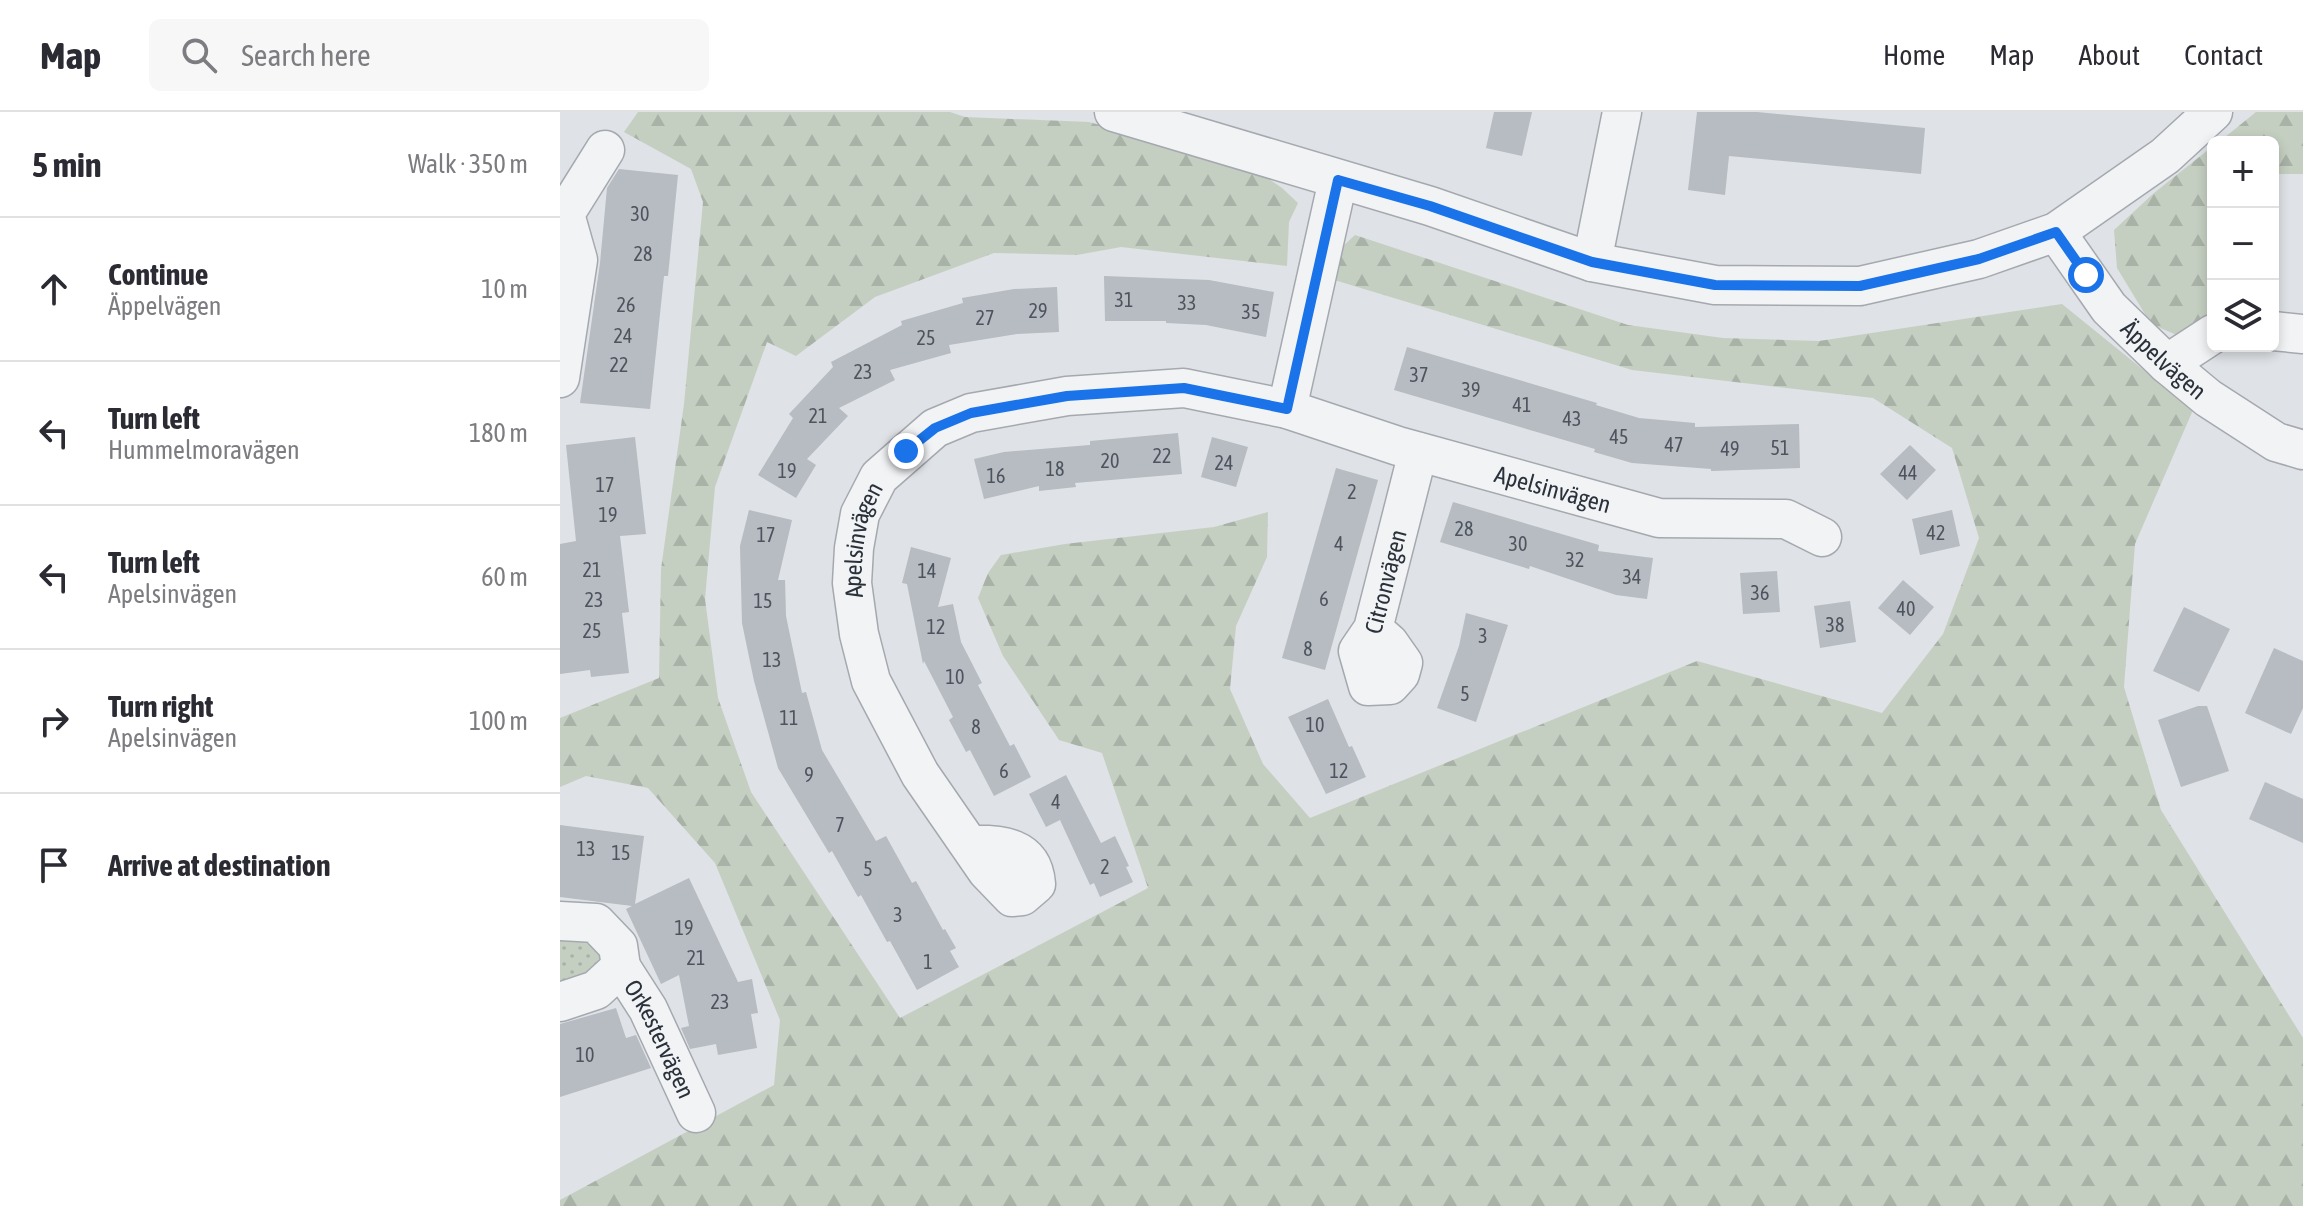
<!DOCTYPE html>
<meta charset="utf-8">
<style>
body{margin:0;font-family:"Asap Condensed",sans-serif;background:#f7f7f7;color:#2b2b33}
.controls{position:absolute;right:24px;top:24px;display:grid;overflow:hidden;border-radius:12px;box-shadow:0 4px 12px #0003}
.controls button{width:72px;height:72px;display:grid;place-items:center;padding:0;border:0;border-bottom:2px solid #e1e1e2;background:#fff;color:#2b2b33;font:40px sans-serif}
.stop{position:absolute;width:24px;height:24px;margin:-18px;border:6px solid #1a73e8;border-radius:50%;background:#fff}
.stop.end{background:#1a73e8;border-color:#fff;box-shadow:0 2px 8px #0008}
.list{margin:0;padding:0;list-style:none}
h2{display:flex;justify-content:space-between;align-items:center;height:104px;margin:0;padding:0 32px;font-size:34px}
h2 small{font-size:26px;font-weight:400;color:#7c7c81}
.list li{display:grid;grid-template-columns:52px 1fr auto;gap:24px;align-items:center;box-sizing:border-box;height:144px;padding:0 32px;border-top:2px solid #e1e1e2}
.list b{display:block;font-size:30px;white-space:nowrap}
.list p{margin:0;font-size:26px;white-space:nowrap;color:#7c7c81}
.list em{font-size:26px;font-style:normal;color:#7c7c81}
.icon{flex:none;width:44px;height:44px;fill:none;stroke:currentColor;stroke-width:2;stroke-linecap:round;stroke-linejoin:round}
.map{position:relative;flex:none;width:1743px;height:1094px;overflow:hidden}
header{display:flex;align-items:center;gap:48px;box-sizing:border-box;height:112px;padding:0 40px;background:#fff;border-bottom:2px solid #e1e1e2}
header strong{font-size:38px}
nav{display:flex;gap:44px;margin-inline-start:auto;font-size:28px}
.search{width:560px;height:72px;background:#f7f7f7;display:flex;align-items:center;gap:20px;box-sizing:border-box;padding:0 28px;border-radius:12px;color:#7c7c81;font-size:30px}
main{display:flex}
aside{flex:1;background:#fff}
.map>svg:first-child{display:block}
</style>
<header>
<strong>Map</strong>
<div class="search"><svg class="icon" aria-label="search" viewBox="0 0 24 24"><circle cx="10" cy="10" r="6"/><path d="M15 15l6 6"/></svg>Search here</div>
<nav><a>Home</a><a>Map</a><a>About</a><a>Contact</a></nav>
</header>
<main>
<aside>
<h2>5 min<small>Walk · 350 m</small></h2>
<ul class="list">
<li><svg class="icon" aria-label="ahead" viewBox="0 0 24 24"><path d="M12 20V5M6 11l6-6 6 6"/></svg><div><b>Continue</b><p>Äppelvägen</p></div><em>10 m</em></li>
<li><svg class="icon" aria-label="left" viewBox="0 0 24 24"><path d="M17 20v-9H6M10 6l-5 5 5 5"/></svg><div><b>Turn left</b><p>Hummelmoravägen</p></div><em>180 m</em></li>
<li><svg class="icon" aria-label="left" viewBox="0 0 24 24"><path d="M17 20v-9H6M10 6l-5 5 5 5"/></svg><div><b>Turn left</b><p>Apelsinvägen</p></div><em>60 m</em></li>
<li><svg class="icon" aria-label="right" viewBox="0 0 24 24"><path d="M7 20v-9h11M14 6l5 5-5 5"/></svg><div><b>Turn right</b><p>Apelsinvägen</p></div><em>100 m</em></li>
<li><svg class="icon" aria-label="arrive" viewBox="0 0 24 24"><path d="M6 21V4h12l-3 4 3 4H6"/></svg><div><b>Arrive at destination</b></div></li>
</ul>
</aside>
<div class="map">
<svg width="1743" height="1094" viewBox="0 0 1743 1094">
<defs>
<pattern id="forest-firs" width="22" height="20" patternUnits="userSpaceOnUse" patternTransform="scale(2)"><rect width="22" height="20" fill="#c5cfc1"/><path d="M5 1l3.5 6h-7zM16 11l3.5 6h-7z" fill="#a9b2a7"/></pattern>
<pattern id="park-dots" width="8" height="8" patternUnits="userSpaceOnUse" patternTransform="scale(2)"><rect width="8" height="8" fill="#c5cfc1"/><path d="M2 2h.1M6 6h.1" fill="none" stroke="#a9b2a7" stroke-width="1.8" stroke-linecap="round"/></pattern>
</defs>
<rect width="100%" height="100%" fill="#dfe2e6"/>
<!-- forest -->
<path fill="url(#forest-firs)" d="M78,0h312l15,5 124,5 161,44 32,22 16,15 -9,19 -2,44 -166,-19 -44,8 -83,-2 -119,44 -79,59 -29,-14 -52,145 -10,112 13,99 33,94 149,226 248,-130 -46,-135 -43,-13 -56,-84 -25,-58 10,-25 13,-18 64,-11 149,-17 54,-15 -1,45 -31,69 -6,63 33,75 47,54 387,-157 185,52 61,-79 36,-96 -27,-90 -79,-50 -241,-28 -301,-91 11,-32 13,-12 273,90 95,13 96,3 243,-37 131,106 -58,134 -11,143 37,123 142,228v168h-1743v-6l214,-115 6,-65 -65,-157 -67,-75 -62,-12 -26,11v-69l99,-40 2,-109 23,-165 19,-202 -12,-33 -67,-37z
M1696,0h47v62h-30v-32h-54z
M1653,34v101l-6,67 -28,22 -28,-12 -34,-56 -3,-38 40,-37z"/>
<!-- park -->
<path fill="url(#park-dots)" d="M0,820l34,7 7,16 -2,17 -39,23z"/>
<!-- building -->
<path fill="#b7bbc2" d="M934,0h38l-10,44 -36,-8z
M1137,0h60l168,16 -4,46 -192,-18 -4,39 -37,-5z
M59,57l59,6 -10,101h-4l-14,133 -70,-6 20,-140 7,-75z
M544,164l105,4 65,12 -8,45 -60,-12 -40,-2v-2h-61z
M497,175l2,45 -42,2 -68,11 2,8 -61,17 5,10 -56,28 9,8 -41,43 9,6 -20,33 -38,-23 35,-57 -4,-4 44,-47 -2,-5 71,-37 -1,-4 62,-18 -1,-5 52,-9z
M847,235l190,56 -1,2 43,13 56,5v4l104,-3 1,44 -89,3v-2l-79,-6 -38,-11 1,-3 -201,-59z
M618,321l4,41 -107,9 1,4 -37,4v-5l-55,13 -10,-40 30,-7 86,-7v-4z
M75,325l11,97 -26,2 9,76 -7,1 7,60 -38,4 -1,-7 -30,4v-130l16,-3 -10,-96z
M652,325l36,10 -12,40 -35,-10z
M1350,333l26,25 -29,30 -27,-26z
M776,356l42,12 -53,190 -43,-12z
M893,390l146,43 -1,6 55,7 -6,41 -31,-4 -86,-29 -1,3 -89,-27z
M189,398l43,10 -14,60h7l1,36 16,77 4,-1 16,58 54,91 10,-5 26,47 4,-2 27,49 2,-1 11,19 -6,3 9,16 -42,23 -27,-49 -3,1 -26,-47 -3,2 -26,-46 -3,2 -51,-85 -24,-87 -12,-58 -2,-77z
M1392,398l8,36 -40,9 -8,-36z
M351,435l40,11 -13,49 15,-3 8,38 21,41 -4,2 32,61 4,-2 17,33 -37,19 -24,-46 -4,2 -17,-32 4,-3 -29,-56 -1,3 -16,-80 -5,-1z
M1217,459l3,41 -37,2 -3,-41z
M1343,468l31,27 -24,28 -32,-27z
M1290,489l6,41 -36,6 -6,-42z
M1624,495l46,22 -31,63 -46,-21z
M906,501l42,12 -32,97 -39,-14 22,-62z
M1714,536l29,13v47l-12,26 -46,-21z
M768,587l21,48 3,-1 14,31 -40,17 -38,-77z
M1638,594h9l22,65 -48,16 -23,-67z
M506,663l35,68 14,-7 14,30 -3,1 7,15 -33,15 -6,-14 -4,2 -30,-65 -14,7 -17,-33z
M1705,670l38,17v44l-54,-24z
M0,713l84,11 -9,68 54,-26 49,104 14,-3 6,34 -7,1 6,34 -39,7 -2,-11 -26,5 -9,-21 8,-2 -10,-51 -18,9 -35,-75 6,-3 -72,-9z
M56,896l10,30 10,-3 15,33 -91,29v-73z"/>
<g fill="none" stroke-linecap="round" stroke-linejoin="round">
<defs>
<g id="minor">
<path d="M554,0l316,94 162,56 123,23 145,1 119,-27 77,-27 109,-76 48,-44"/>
<path id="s1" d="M1496,120l53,76 58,56 41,34 68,44 27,8"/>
<path d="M1032,150l30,-150"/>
<path d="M1713,219l30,3"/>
<path d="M1607,252l46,-30"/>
<path d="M0,266l18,-118 -13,-46 40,-64"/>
<path d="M727,297l51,-229"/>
<path id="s2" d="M813,517l16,14 14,20 -3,11 -10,11 -22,1 -10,-35 15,-22 45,-177"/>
<path id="s3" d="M409,733c32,-1 64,1 67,39l-14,12 -10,1 -25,-26 -67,-97 -49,-93 -12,-47 -7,-51 2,-35 6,-34 19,-37 56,-49 36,-15 96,-17 117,-8 103,21 111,37 261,72 127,1 36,18"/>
<path d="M0,809l36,2 22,23 3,21 -25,23 -36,12"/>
<path id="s4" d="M61,855l27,42 48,104"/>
</g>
</defs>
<!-- minor casing -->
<use href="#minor" stroke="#a5a9af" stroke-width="41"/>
<!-- minor -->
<use href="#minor" stroke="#f1f3f5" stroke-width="38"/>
</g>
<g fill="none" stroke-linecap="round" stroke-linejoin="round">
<!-- route -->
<path stroke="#1a73e8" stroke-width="10" d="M346,339l29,-23 36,-15 96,-17 117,-8 103,21 51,-229 92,26 162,56 123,23 145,1 119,-27 77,-27 30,43"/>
</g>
<g text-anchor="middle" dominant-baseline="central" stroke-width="8" stroke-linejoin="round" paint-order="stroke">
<!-- number labels -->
<g font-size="20" fill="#4d545d">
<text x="80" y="101">30</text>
<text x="83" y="141">28</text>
<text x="564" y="187">31</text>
<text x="627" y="190">33</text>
<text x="66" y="192">26</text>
<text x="478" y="198">29</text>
<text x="691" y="199">35</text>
<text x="425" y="205">27</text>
<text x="63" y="223">24</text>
<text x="366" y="225">25</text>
<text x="59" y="252">22</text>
<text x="303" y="259">23</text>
<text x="859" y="262">37</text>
<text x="911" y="277">39</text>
<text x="962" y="292">41</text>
<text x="258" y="303">21</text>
<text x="1012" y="306">43</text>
<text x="1059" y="324">45</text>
<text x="1114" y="332">47</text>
<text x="1220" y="335">51</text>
<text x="1170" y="336">49</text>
<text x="602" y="343">22</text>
<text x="550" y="348">20</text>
<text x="664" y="350">24</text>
<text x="495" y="356">18</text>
<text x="227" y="358">19</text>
<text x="1348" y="360">44</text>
<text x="436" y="363">16</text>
<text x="45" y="372">17</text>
<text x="792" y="379">2</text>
<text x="48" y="402">19</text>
<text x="904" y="416">28</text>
<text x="1376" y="420">42</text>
<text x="206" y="422">17</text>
<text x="779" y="431">4</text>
<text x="958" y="431">30</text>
<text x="1015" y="447">32</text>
<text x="32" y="457">21</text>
<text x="367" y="458">14</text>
<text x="1072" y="464">34</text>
<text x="1200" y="480">36</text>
<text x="764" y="486">6</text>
<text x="34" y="487">23</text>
<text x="203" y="488">15</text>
<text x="1346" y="496">40</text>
<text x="1275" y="512">38</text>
<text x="376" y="514">12</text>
<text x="32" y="518">25</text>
<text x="923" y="523">3</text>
<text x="748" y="536">8</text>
<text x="212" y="547">13</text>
<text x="395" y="564">10</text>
<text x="905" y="581">5</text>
<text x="229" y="605">11</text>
<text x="755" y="612">10</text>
<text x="416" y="614">8</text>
<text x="444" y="658">6</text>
<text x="779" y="658">12</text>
<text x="249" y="662">9</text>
<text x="496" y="689">4</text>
<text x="280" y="712">7</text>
<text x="26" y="736">13</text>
<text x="61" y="740">15</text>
<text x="545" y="754">2</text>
<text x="308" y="756">5</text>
<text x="338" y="802">3</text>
<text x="124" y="815">19</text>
<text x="136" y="845">21</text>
<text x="368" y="849">1</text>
<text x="160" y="889">23</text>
<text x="25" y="942">10</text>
</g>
<!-- street labels -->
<g font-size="24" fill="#2a313b" stroke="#eef1f4">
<text stroke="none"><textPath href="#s1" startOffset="168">Äppelvägen</textPath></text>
<text stroke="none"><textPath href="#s3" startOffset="1298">Apelsinvägen</textPath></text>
<text stroke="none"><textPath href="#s3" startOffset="520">Apelsinvägen</textPath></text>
<text stroke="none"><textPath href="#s2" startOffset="206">Citronvägen</textPath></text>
<text stroke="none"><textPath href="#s4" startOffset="82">Orkestervägen</textPath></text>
</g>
</g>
</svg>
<div class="controls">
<button>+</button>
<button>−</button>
<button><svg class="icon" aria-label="layers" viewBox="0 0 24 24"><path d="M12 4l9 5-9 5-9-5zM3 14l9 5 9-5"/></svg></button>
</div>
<div class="stop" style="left:1526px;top:163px"></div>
<div class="stop end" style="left:346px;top:339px"></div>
</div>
</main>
